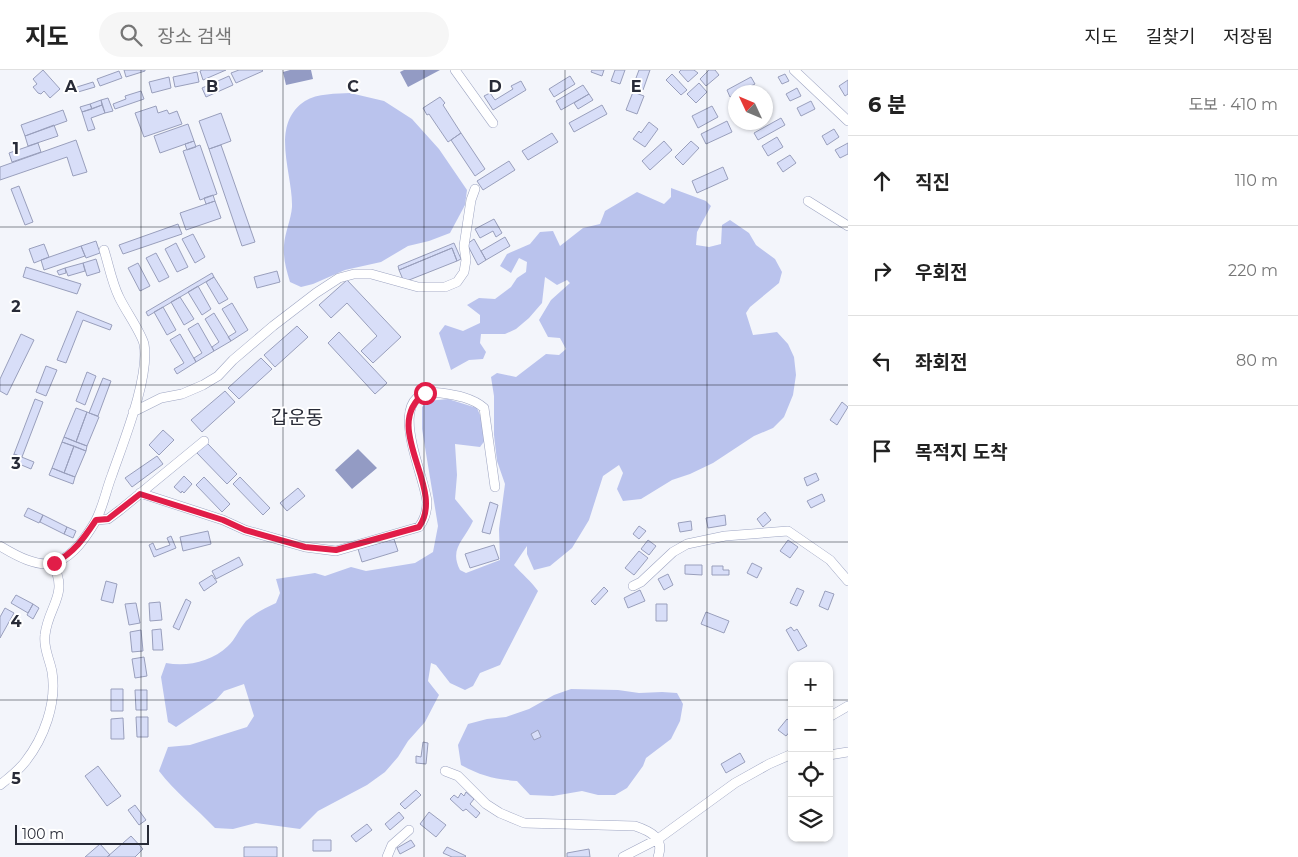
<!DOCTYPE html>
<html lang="ko">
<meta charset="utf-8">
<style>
body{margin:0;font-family:Montserrat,"Noto Sans KR",sans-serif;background:#f6f6f6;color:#222}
.controls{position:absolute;right:15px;bottom:15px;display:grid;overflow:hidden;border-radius:10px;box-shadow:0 1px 4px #0004}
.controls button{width:45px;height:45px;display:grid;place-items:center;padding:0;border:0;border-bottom:1px solid #e0e0e0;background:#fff;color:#222;font:25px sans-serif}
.compass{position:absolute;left:728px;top:15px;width:45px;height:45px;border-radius:50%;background:#fff;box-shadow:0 1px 4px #0004;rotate:314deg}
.scale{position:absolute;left:15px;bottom:12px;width:134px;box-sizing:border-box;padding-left:5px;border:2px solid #282b37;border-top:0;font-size:14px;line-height:18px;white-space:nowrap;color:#282b37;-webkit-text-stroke:4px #fff;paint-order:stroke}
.stop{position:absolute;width:15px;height:15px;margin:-11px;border:4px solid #e11d48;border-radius:50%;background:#fff}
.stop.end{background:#e11d48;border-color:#fff;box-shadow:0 1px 5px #0008}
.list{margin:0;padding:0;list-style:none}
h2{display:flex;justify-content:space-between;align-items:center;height:65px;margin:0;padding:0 20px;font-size:21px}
h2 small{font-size:16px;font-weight:400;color:#767676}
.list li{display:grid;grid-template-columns:32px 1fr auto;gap:15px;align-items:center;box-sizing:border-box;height:90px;padding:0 20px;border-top:1px solid #e0e0e0}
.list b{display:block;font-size:19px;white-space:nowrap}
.list em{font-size:16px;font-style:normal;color:#767676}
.icon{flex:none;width:28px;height:28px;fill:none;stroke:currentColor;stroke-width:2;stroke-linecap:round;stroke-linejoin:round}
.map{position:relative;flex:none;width:848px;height:787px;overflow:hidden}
header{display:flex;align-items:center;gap:30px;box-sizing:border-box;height:70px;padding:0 25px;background:#fff;border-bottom:1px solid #e0e0e0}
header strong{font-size:24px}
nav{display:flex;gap:28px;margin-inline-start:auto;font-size:18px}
.search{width:350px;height:45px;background:#f6f6f6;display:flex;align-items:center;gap:12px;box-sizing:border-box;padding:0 18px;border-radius:28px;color:#767676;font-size:19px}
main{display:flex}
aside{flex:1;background:#fff}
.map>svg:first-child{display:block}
</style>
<header>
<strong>지도</strong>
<div class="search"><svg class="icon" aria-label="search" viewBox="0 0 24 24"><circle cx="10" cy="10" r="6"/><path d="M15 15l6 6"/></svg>장소 검색</div>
<nav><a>지도</a><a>길찾기</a><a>저장됨</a></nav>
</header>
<main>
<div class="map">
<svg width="848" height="787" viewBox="0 0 848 787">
<rect width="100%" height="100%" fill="#f3f5fb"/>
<!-- forest -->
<path fill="#bac3ed" d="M350,23l34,8 28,18 27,30 28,41 -2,15 -15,28 -21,8 -21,5 -27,16 -36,8 -32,14 -12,3 -11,-5c-4,-13 -7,-24 -6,-37 1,-13 7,-25 8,-38 1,-34 -23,-82 13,-106 12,-8 32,-7 45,-8z
M671,118l35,13 5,5 -14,26 -1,13 13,2 12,-3 1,-19 8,-5 19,13 7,12 19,14 7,13 -3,11 -29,24 -4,6 7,22 24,-3 11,12 6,13 2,18 -3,20 -9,22 -11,11 -19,8 -41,27 -23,11 -18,6 -31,19 -18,2 -6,-12 6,-16 -4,-8 -16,11 -14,44 -17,28 -22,18 -16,4 -7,-16v-8l-13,19c8,9 17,16 24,26l-38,74 -20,8 -7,13 -8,4 -15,-7 -14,-18 -5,-2 -3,18 11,14 -14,27 -17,19 -10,16 -13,15 -18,13 -49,26 -18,18 -44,-6 -23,6 -18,-1c-19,-20 -40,-36 -56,-57l9,-24 22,-2 57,-18 7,-11 -10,-32 -20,7 -8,9 -40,27 -8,-5 -7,-45 5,-14c21,4 45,-1 62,-17 7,-6 11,-17 18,-25 9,-8 19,-13 30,-18l4,-10 -4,-14 39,-6 10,3 26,-9 15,4 49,-8 18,-11 5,-26 -16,-97v-22l5,-6 21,-2 29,9 6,14 3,17 -6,8 -25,-3 2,31 -2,24 18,22c-9,20 -24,27 -13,49l6,3 34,-13 -1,-31 6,-45 -8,-23 -3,-26v-39l-3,-19 6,-4 19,4 30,-23 13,1 7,-6 -6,-11 -12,-1 -9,-17 12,-20 19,-17 -3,-3 -10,5 -12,-8 -3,26 -13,15 -13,11 -11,5h-24l-1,9 6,9 -3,7 -14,1 -18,10 -12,-37 6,-8 18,6 17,-8v-8l-13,-10 12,-7 16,1 16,-12 6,-9 9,-6 1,-10 -8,-4 -8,15 -11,-7 7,-12 23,-10 10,-12 13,-1 7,15 23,-18 17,-4 5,-13 32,-19 27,12 7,-7z
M571,619l47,1 21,3 23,-1 15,1 6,11 -3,17 -9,18 -25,19 -3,8 -16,22 -12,7h-17l-16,-4 -29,5 -23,-1 -13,-14c-24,-2 -35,-5 -56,-16l-3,-20 10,-21 19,-5 19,-2 23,-8 25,-14z"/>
<!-- water -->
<path fill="#939bc4" d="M290,0h21l2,9 -27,6 -3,-13z
M404,0h36l-32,17 -8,-15z
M358,379l19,19 -25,21 -17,-19z"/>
<!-- building -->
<path fill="#d8def8" stroke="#999fbc" d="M43,0l17,19 -10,9 -6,-7 -3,3 -3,-1 -5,-6 4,-3 -4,-5z
M124,0h21v1l-19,6z
M202,0h24l-23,10 -3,-9z
M239,0h23l1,1 -27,12 -5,-10z
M592,0h12l-2,6 -11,-4z
M615,0h10l-5,14 -9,-3z
M639,0h11l-7,20 -10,-4z
M681,0h13l4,3 -10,9 -9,-10z
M709,0h6l4,5 -13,11 -6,-7z
M119,1l3,7 -22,8 -3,-7z
M197,2l2,10 -24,5 -2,-10z
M672,4l15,16 -6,5 -15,-15z
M785,4l4,7 -7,3 -4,-7z
M229,6l4,9 -27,12 -4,-9z
M570,6l5,8 -21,13 -5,-8z
M169,7l2,11 -19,5 -3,-11z
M751,7l4,7 -16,8h-3v2l-6,3 -3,-7z
M848,10v14l-3,2 -6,-10z
M521,11l5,9 -33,20 -9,-14 6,-3 5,7 18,-11 -2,-3z
M93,12l2,5 -17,5 -1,-5z
M699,13l8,9 -11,11 -9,-9z
M583,15l6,9 -28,16 -5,-9z
M797,18l4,8 -11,5 -4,-7z
M141,21l3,8 -29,10 -2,-5 13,-5 -1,-3z
M633,22l11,4 -7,18 -11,-4z
M589,24l4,6 -15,9 -4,-6z
M440,27l5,6 -2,2 18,28 -13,9 -19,-28 -2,1 -4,-7z
M108,28l5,13 -8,2 -4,-13z
M101,30l1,5 -10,4 -2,-5z
M811,31l4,8 -14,7 -4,-8z
M90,34l2,5 -10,3 -2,-5z
M102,35l3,8 -14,5 4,11 -7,2 -6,-19z
M602,35l5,9 -33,18 -5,-9z
M156,36l2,7 9,-3 2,4 8,-3 5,13 -38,13 -9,-24z
M712,36l6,11 -20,11 -6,-12z
M63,40l4,11 -42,15 -4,-11z
M221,43l10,28 -22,8 -10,-28z
M781,48l4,7 -27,15 -4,-7z
M727,51l5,11 -26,12 -5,-10z
M649,52l9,7 -13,18 -12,-8 6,-8 2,2z
M188,54l6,17 -34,12 -6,-17z
M54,55l4,11 -30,10 -3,-10z
M834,59l5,8 -12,8 -5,-9z
M461,63l24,36 -10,7 -24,-36z
M552,63l6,9 -30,18 -6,-9z
M777,67l6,10 -15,9 -6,-10z
M76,70l11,32 -14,4 -6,-19 -67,23v-13z
M194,71l2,6 -9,3 -2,-6z
M664,71l8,9 -22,20 -8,-9z
M691,71l8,7 -16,17 -8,-8z
M38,73l3,9 -29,10 -3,-9z
M848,73v11l-8,4 -5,-8z
M200,75l17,49 -17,6 -17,-49z
M221,75l34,97 -13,4 -33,-97z
M790,85l6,8 -13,9 -6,-9z
M509,91l6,9 -32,20 -6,-9z
M723,97l5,12 -31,14 -5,-12z
M19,116l14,36 -8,3 -14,-36z
M213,125l2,6 -9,3 -2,-6z
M215,131l6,17 -35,12 -6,-17z
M494,149l8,14 -6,4 -3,-6 -13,7 -5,-9z
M178,154l4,10 -59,20 -4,-9z
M193,164l12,23 -10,6 -13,-24z
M505,167l5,9 -24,14 -5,-9z
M474,169l12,21 -8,5 -11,-21z
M96,171l4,12 -14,5 -5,-12z
M176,173l12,24 -11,5 -12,-23z
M454,173l7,16 -4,2 -5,-13 -53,22 -1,-4z
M44,174l5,13 -15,6 -5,-14z
M81,176l4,10 -41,14 -3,-10z
M452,178l5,13 -53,21 -5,-12z
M156,183l13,24 -10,5 -13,-24z
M96,189l4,13 -13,4 -4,-13z
M83,193l2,8 -17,5 -3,-8z
M138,193l12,23 -10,5 -12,-23z
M26,197l55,17 -4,10 -54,-17z
M65,198l1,5 -7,2 -2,-4z
M277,201l3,11 -23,6 -3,-11z
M212,203l2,4 -66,39 -2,-4z
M214,207l14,22 -9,5 -13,-22z
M347,210l54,57 -28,26 -12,-12 16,-15 -30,-33 -16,15 -12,-13z
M198,216l13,23 -9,6 -14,-23z
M180,227l14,22 -10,6 -13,-23z
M232,233l16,27 -17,11 -3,-4 8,-5 -14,-23z
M163,237l13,23 -9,5 -13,-23z
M77,241l35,14 -2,5 -27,-10 -17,43 -9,-3z
M214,243l17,28 -17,10 -2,-4 7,-5 -14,-23z
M198,253l16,28 -18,11 -2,-4 8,-5 -14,-24z
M297,256l11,11 -33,30 -11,-12z
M339,262l48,51 -12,11 -47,-51z
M21,264l13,6 -27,55 -7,-4v-12z
M180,264l16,28 -19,12 -3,-5 10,-6 -14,-23z
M261,288l11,11 -33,30 -11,-11z
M46,296l11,4 -11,26 -10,-4z
M87,302l9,4 -11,29 -9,-4z
M103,308l8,3 -13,35 -9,-3z
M225,321l10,11 -33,30 -11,-12z
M35,329l8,3 -21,55 -8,-3z
M842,332l6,5 -11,18 -7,-5z
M76,338l11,4 -11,30 -12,-5z
M87,342l12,5 -12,29 -11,-4z
M163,360l11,10 -15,15 -10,-10z
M64,367l23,9 -1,5 -24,-9z
M62,372l12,4 -10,27 -12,-5z
M207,373l30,31 -10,10 -30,-31z
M74,376l12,5 -11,26 -11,-4z
M14,384l20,8 -3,7 -19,-8z
M157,386l6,8 -31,23 -7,-9z
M52,398l23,9 -2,7 -24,-9z
M816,403l3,7 -12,6 -3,-8z
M184,406l8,8 -8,9 -2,-2 -1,2 -7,-6z
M204,407l26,27 -8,8 -26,-27z
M240,407l30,31 -7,7 -30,-31z
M298,418l7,8 -18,15 -7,-8z
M822,424l3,7 -14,7 -4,-7z
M490,432l8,3 -8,29 -8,-2z
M28,438l15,7 -4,8 -15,-7z
M765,442l6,8 -8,7 -6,-8z
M43,445l24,12 -3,7 -24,-12z
M725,445l1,10 -18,3 -2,-10z
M691,451l1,9 -12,2 -2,-9z
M639,456l7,5 -7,8 -6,-5z
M67,457l9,4 -3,7 -9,-4z
M208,461l3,13 -28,7 -3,-14z
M171,466l5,12 -22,9 -5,-12 4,-2 3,7 14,-5 -3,-7z
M394,469l4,12 -36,11 -4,-13z
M648,470l8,6 -7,9 -8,-6z
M788,470l10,7 -8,11 -10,-7z
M494,475l5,14 -29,9 -5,-14z
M639,481l9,7 -14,17 -9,-7z
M239,487l4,8 -27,14 -4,-8z
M752,493l10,5 -5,10 -10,-5z
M685,495h17v10l-17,-1z
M712,496h11v4h6v5h-17z
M668,504l5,11 -9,5 -6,-11z
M212,505l5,7 -13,9 -5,-8z
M106,511l11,3 -4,19 -12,-3z
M604,517l4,4 -13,14 -4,-4z
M797,518l7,3 -7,15 -7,-3z
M640,520l5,11 -17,7 -4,-10z
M825,521l9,3 -6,16 -9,-4z
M16,525l17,9 -5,9 -17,-10z
M186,529l5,3 -12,28 -6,-3z
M160,532l2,18 -12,1 -1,-18z
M136,533l4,20 -11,2 -4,-21z
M33,534l6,4 -6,11 -6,-4z
M656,534h11v17h-11z
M5,538l9,5 -14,25v-21z
M706,542l23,9 -5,12 -23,-9z
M791,557l3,4 3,-2 10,17 -9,5 -12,-21z
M161,559l2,21h-10l-1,-20z
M141,560l2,21 -11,1 -2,-20z
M144,587l3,19 -12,2 -3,-19z
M111,619h12v22h-12z
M135,620h12v20h-11z
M136,647h12v20h-11z
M123,648l1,21h-13v-20z
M787,649l5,4v6l-6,7 -8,-6z
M538,660l3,7 -7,3 -3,-6z
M423,672l5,1 -2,21 -10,-1v-7l5,1z
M740,683l5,9 -19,11 -5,-9z
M98,696l23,30 -14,10 -22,-30z
M416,720l5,5 -16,14 -5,-5z
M466,722l8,7 -4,5 10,9 -4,5 -10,-9 -3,2 -13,-12 4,-4 4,3 3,-5 3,3z
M135,735l11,15 -7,5 -11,-15z
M399,742l5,6 -14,12 -5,-6z
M429,742l17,13 -10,12 -16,-13z
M367,754l5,6 -16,12 -5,-6z
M131,766l12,13 -8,8h-28z
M313,770h18v11h-18z
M411,770l4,6 -15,8 -3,-6z
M100,774l10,11 -3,2h-22z
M244,777h33v10h-33z
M447,777l19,9 -1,1h-13l-9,-4z
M589,779l1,8h-23v-4z"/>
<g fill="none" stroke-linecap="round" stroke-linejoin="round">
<defs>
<path id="minor" d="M455,0l38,53
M794,0l54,51
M808,131l40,25
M133,342l28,-14 21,-4 21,-9 15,-9 15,-16 40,-34 43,-33 23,-15 15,-4h17l47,13h27l12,-5 7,-10 2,-12 -2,-14 7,-46 4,-11
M140,423l83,27 22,10 60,17 31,4 83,-24c6,-8 8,-15 8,-25 -2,-27 -47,-116 14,-109 15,2 32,5 43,15l11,79
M96,450l12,-1 12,-9 84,-69
M0,476c15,9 39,23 57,16 17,-7 29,-25 38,-40 8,-14 11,-32 17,-47 11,-32 38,-98 32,-131 -3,-12 -19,-34 -25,-47 -7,-14 -10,-31 -15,-47
M633,516l8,-4 32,-30 14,-8 38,-8 63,-5 42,29 18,21
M829,647l19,-11
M829,685l19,-3
M445,701l13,5 28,28 14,9 24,10 111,3c15,5 30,12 23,31
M0,715c9,-7 18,-14 25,-23 19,-24 32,-59 27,-90 -2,-12 -9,-24 -7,-37 3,-29 25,-41 7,-72
M387,787l5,-12 17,-15
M623,787l35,-18 77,-56 34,-19 23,-10"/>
</defs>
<!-- minor casing -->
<use href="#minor" stroke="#9ea5c2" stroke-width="10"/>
<!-- minor -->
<use href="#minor" stroke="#fff" stroke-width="9"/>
</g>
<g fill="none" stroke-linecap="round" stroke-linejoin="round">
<!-- route -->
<path stroke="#e11d48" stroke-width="6" d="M54,493c20,-10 30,-25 42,-43l12,-1 32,-25 83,26 22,10 60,17 31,3 83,-23c28,-39 -40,-100 6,-134"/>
</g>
<!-- grid -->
<path fill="none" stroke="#282b37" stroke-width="1" stroke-opacity="0.55" d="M141,0v787M283,0v787M424,0v787M565,0v787M707,0v787M0,157h848M0,315h848M0,472h848M0,630h792M829,630h19"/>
<g text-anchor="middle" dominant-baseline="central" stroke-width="4" stroke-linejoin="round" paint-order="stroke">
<!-- quarter labels -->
<g font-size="19" fill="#282b37" stroke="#fff">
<text x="297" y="347">갑운동</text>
</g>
</g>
<g font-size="16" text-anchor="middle" font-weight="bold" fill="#282b37" stroke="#fff" stroke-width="4" stroke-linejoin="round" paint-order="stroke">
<text x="71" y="22">A</text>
<text x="212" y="22">B</text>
<text x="353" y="22">C</text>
<text x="495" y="22">D</text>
<text x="636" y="22">E</text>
<text x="16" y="84">1</text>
<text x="16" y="242">2</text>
<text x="16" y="399">3</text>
<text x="16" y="557">4</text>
<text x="16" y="714">5</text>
</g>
</svg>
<div class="controls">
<button>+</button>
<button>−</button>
<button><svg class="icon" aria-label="locate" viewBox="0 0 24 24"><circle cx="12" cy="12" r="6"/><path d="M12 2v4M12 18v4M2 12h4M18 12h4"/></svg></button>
<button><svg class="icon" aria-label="layers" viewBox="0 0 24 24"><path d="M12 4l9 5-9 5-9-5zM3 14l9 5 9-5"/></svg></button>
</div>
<svg class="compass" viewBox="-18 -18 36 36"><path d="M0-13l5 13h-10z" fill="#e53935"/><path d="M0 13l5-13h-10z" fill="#767676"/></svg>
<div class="scale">100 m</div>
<div class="stop" style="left:425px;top:323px"></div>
<div class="stop end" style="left:54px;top:493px"></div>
</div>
<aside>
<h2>6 분<small>도보 · 410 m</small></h2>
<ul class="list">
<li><svg class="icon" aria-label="ahead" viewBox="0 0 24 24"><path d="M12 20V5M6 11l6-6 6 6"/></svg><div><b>직진</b></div><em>110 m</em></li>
<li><svg class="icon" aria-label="right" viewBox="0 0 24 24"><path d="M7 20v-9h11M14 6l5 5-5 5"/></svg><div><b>우회전</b></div><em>220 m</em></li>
<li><svg class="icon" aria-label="left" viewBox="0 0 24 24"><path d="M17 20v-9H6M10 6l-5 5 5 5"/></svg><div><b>좌회전</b></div><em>80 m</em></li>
<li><svg class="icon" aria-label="arrive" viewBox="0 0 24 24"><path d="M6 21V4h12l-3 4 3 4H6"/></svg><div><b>목적지 도착</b></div></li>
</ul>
</aside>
</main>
